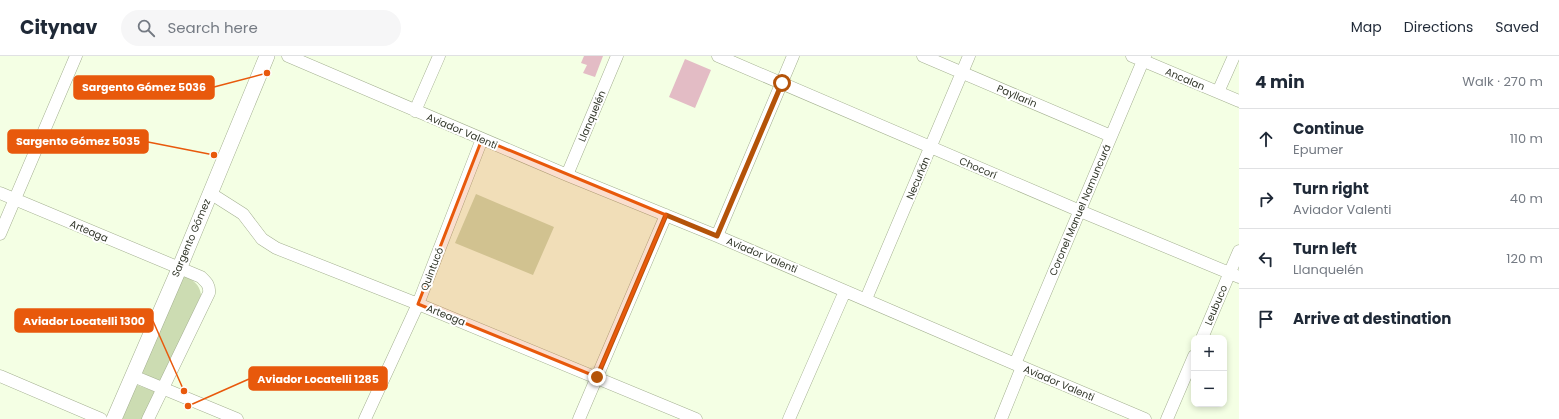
<!DOCTYPE html>
<meta charset="utf-8">
<style>
body{margin:0;font-family:Poppins,sans-serif;background:#f6f6f7;color:#1f2937}
.controls{position:absolute;right:12px;bottom:12px;display:grid;overflow:hidden;border-radius:8px;box-shadow:0 2px 6px #0003}
.controls button{width:36px;height:36px;display:grid;place-items:center;padding:0;border:0;border-bottom:1px solid #e0e1e3;background:#fff;color:#1f2937;font:20px sans-serif}
.stop{position:absolute;width:12px;height:12px;margin:-9px;border:3px solid #b45309;border-radius:50%;background:#fff}
.stop.end{background:#b45309;border-color:#fff;box-shadow:0 1px 4px #0008}
.list{margin:0;padding:0;list-style:none}
h2{display:flex;justify-content:space-between;align-items:center;height:52px;margin:0;padding:0 16px;font-size:17px}
h2 small{font-size:13px;font-weight:400;color:#747a83}
.list li{display:grid;grid-template-columns:26px 1fr auto;gap:12px;align-items:center;box-sizing:border-box;height:60px;padding:0 16px;border-top:1px solid #e0e1e3}
.list b{display:block;font-size:15px;white-space:nowrap}
.list p{margin:0;font-size:13px;white-space:nowrap;color:#747a83}
.list em{font-size:13px;font-style:normal;color:#747a83}
.icon{flex:none;width:22px;height:22px;fill:none;stroke:currentColor;stroke-width:2;stroke-linecap:round;stroke-linejoin:round}
.map{position:relative;flex:none;width:1239px;height:363px;overflow:hidden}
header{display:flex;align-items:center;gap:24px;box-sizing:border-box;height:56px;padding:0 20px;background:#fff;border-bottom:1px solid #e0e1e3}
header strong{font-size:19px}
nav{display:flex;gap:22px;margin-inline-start:auto;font-size:14px}
.search{width:280px;height:36px;background:#f6f6f7;display:flex;align-items:center;gap:10px;box-sizing:border-box;padding:0 14px;border-radius:22px;color:#747a83;font-size:15px}
main{display:flex}
aside{flex:1;background:#fff}
.map>svg:first-child{display:block}
</style>
<header>
<strong>Citynav</strong>
<div class="search"><svg class="icon" aria-label="search" viewBox="0 0 24 24"><circle cx="10" cy="10" r="6"/><path d="M15 15l6 6"/></svg>Search here</div>
<nav><a>Map</a><a>Directions</a><a>Saved</a></nav>
</header>
<main>
<div class="map">
<svg width="1239" height="363" viewBox="0 0 1239 363">
<rect width="100%" height="100%" fill="#f4ffe4"/>
<!-- green -->
<path fill="#ccdcb2" d="M476,138l78,33 -21,48 -78,-32z
M184,218c8,6 16,10 17,21l-40,88 -20,-11z
M134,328l22,8 -14,27h-23z"/>
<!-- building -->
<path fill="#e3bcc5" d="M584,0h19l-8,21 -12,-4 4,-8 -6,-2z
M685,3l26,11 -16,38 -26,-11z"/>
<g fill="none" stroke-linecap="round" stroke-linejoin="round">
<defs>
<path id="minor" d="M288,0l279,119 150,61 298,128 130,55
M718,0l362,155 159,66
M923,0l188,80
M1132,0l107,45
M1218,36l16,-36
M415,55l24,-55
M567,119l50,-119
M0,137l201,84c5,5 9,8 8,16l-61,126
M210,137l33,21 19,25 14,9 142,56 278,115
M0,178l76,-178
M717,180l76,-180
M866,243l103,-243
M1202,282l37,-87
M1015,308l130,-308
M0,320l101,43
M133,320l104,43
M365,363l53,-115 64,-165
M579,363l87,-204
M789,363l56,-128
M1001,363l21,-52
M1167,363l27,-63"/>
<path id="major" d="M114,363l65,-150 88,-213"/>
</defs>
<!-- minor casing -->
<use href="#minor" stroke="#a4b091" stroke-width="13"/>
<!-- major casing -->
<use href="#major" stroke="#a4b091" stroke-width="16"/>
<!-- minor -->
<use href="#minor" stroke="#fff" stroke-width="12"/>
<!-- major -->
<use href="#major" stroke="#fff" stroke-width="15"/>
</g>
<g fill="none" stroke-linecap="round" stroke-linejoin="round">
<!-- route -->
<path stroke="#b45309" stroke-width="5" d="M597,321l69,-162 51,21 65,-153"/>
</g>
<!-- marked area -->
<path fill="#e8590c" fill-opacity="0.2" stroke="#e8590c" stroke-width="3" stroke-linejoin="round" d="M482,83l184,76 -69,162 -179,-73z"/>
<g text-anchor="middle" dominant-baseline="central" stroke-width="4" stroke-linejoin="round" paint-order="stroke">
<!-- street labels -->
<g font-size="10" fill="#303528" stroke="#fff">
<text transform="translate(1185 23) rotate(23)">Ancalan</text>
<text transform="translate(1017 40) rotate(23)">Payllarin</text>
<text transform="translate(592 60) rotate(-67)">Llanquelén</text>
<text transform="translate(462 75) rotate(23)">Aviador Valenti</text>
<text transform="translate(978 112) rotate(23)">Chocorí</text>
<text transform="translate(918 122) rotate(-67)">Necuñán</text>
<text transform="translate(1080 154) rotate(-67)">Coronel Manuel Namuncurá</text>
<text transform="translate(89 175) rotate(23)">Arteaga</text>
<text transform="translate(191 182) rotate(-67)">Sargento Gómez</text>
<text transform="translate(762 199) rotate(23)">Aviador Valenti</text>
<text transform="translate(432 213) rotate(-69)">Quintucó</text>
<text transform="translate(1216 249) rotate(-67)">Leubuco</text>
<text transform="translate(446 259) rotate(22)">Arteaga</text>
<text transform="translate(1059 327) rotate(23)">Aviador Valenti</text>
</g>
</g>
<!-- callouts -->
<path fill="none" stroke="#e8590c" stroke-width="1.5" d="M267 17L214 31M214 99L148 86M184 335L153 265M188 350L249 323"/>
<g fill="#e8590c" stroke="#fff" stroke-width="1.5">
<circle cx="267" cy="17" r="4"/>
<circle cx="214" cy="99" r="4"/>
<circle cx="184" cy="335" r="4"/>
<circle cx="188" cy="350" r="4"/>
</g>
<g fill="#e8590c" stroke="#e8590c" stroke-width="1.5">
<rect x="74" y="20" width="140" height="23" rx="4"/>
<rect x="8" y="74" width="140" height="23" rx="4"/>
<rect x="15" y="253" width="138" height="23" rx="4"/>
<rect x="249" y="311" width="138" height="23" rx="4"/>
</g>
<g font-size="11" text-anchor="middle" font-weight="bold" fill="#fff">
<text x="144" y="35">Sargento Gómez 5036</text>
<text x="78" y="89">Sargento Gómez 5035</text>
<text x="84" y="269">Aviador Locatelli 1300</text>
<text x="318" y="327">Aviador Locatelli 1285</text>
</g>
</svg>
<div class="controls">
<button>+</button>
<button>−</button>
</div>
<div class="stop" style="left:782px;top:27px"></div>
<div class="stop end" style="left:597px;top:321px"></div>
</div>
<aside>
<h2>4 min<small>Walk · 270 m</small></h2>
<ul class="list">
<li><svg class="icon" aria-label="ahead" viewBox="0 0 24 24"><path d="M12 20V5M6 11l6-6 6 6"/></svg><div><b>Continue</b><p>Epumer</p></div><em>110 m</em></li>
<li><svg class="icon" aria-label="right" viewBox="0 0 24 24"><path d="M7 20v-9h11M14 6l5 5-5 5"/></svg><div><b>Turn right</b><p>Aviador Valenti</p></div><em>40 m</em></li>
<li><svg class="icon" aria-label="left" viewBox="0 0 24 24"><path d="M17 20v-9H6M10 6l-5 5 5 5"/></svg><div><b>Turn left</b><p>Llanquelén</p></div><em>120 m</em></li>
<li><svg class="icon" aria-label="arrive" viewBox="0 0 24 24"><path d="M6 21V4h12l-3 4 3 4H6"/></svg><div><b>Arrive at destination</b></div></li>
</ul>
</aside>
</main>
